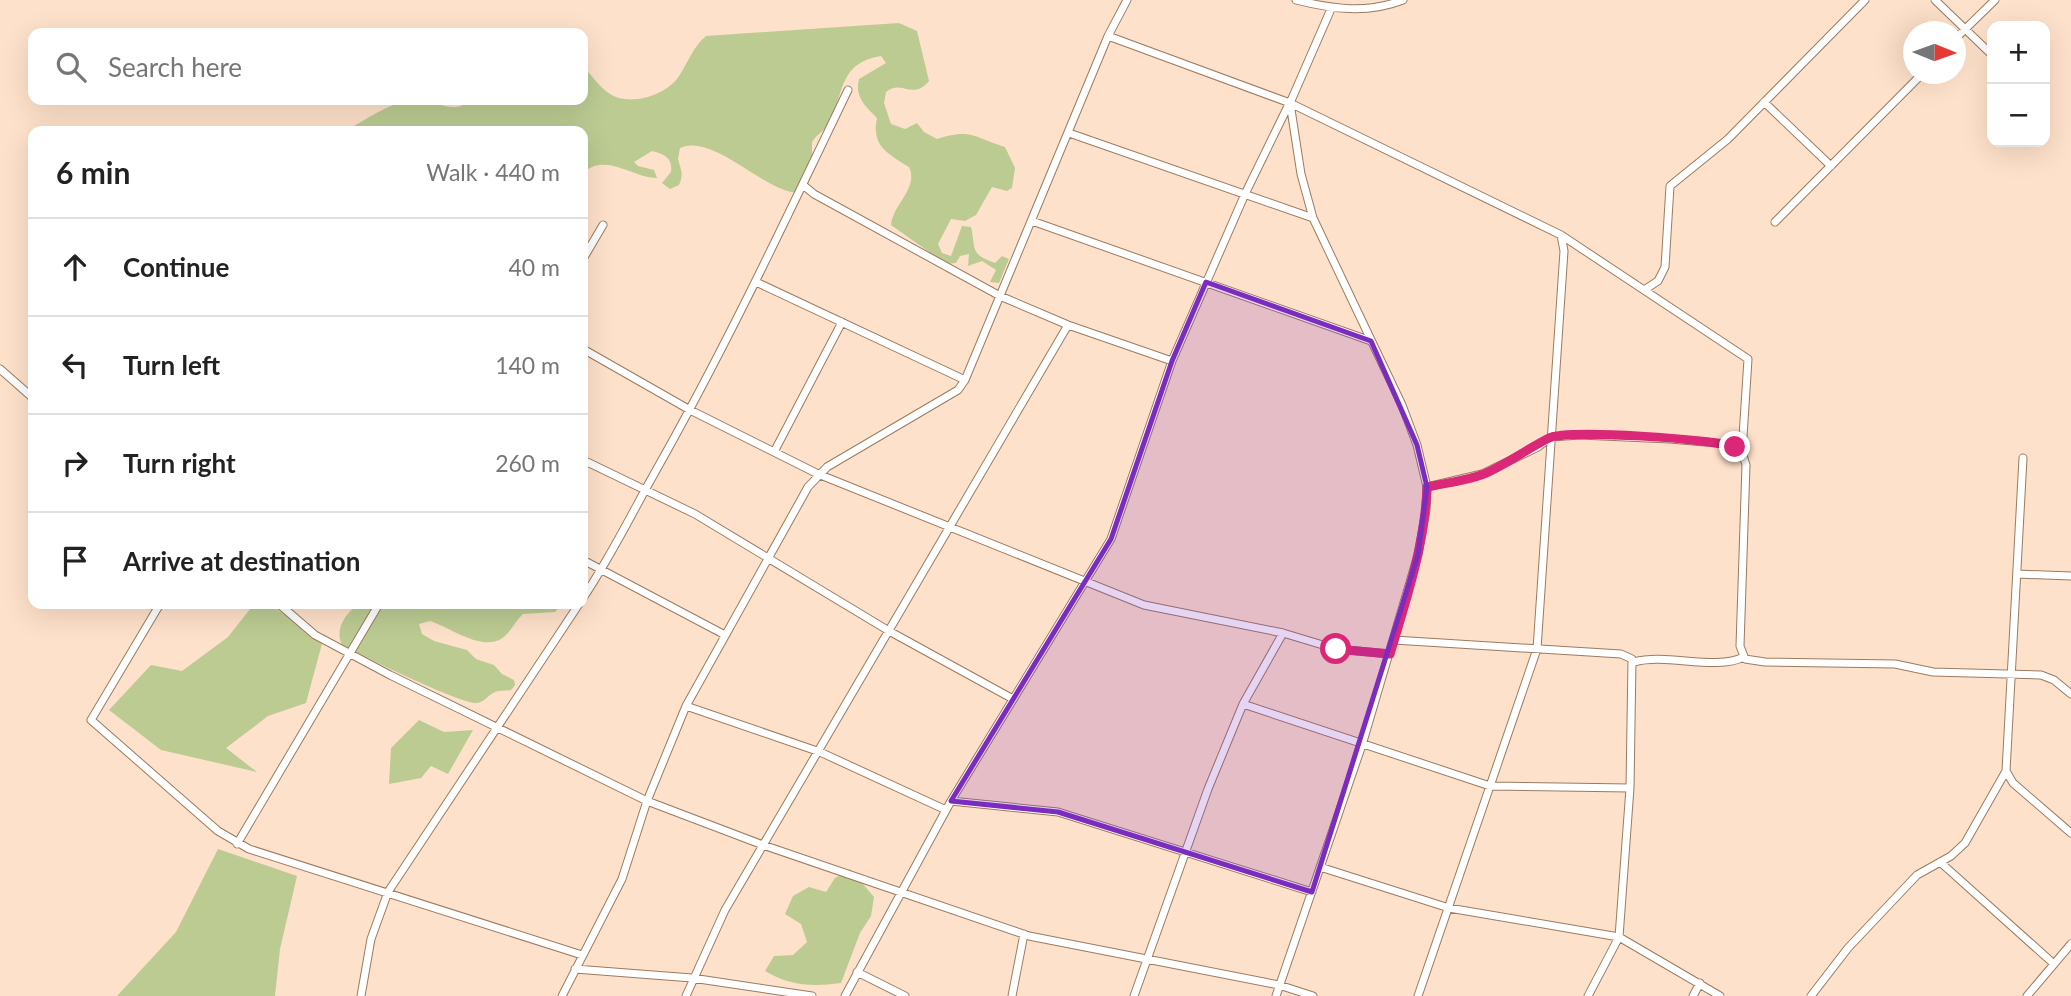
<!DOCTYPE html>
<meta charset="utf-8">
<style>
body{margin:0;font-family:Lato,sans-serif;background:#f6f6f6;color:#222}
.controls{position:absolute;right:21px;top:21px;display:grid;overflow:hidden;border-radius:14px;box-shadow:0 7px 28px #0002}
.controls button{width:63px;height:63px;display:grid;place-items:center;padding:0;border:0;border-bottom:2px solid #e0e0e0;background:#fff;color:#222;font:35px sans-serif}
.compass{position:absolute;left:1903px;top:21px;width:63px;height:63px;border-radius:50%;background:#fff;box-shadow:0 7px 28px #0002;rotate:91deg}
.stop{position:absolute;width:21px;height:21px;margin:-16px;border:5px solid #db2777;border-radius:50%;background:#fff}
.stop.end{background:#db2777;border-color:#fff;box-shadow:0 2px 7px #0008}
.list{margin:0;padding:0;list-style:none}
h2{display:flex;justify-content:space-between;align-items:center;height:91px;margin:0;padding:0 28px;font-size:30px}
h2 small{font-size:23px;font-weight:400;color:#767676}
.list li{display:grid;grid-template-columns:46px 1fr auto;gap:21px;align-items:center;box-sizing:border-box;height:98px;padding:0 28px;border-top:2px solid #e0e0e0}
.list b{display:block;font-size:26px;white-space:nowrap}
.list em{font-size:23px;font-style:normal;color:#767676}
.icon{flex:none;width:38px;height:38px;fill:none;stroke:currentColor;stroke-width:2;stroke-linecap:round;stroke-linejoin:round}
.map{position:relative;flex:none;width:2071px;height:996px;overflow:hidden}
.search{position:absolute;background:#fff;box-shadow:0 7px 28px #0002;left:28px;top:28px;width:560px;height:77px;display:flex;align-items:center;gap:18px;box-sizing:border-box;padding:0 24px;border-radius:14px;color:#767676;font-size:26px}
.panel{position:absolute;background:#fff;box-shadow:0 7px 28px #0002;left:28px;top:126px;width:560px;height:483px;border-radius:14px}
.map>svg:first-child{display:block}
</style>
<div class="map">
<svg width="2071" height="996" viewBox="0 0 2071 996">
<rect width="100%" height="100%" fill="#fee1ca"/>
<!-- green -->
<path fill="#bccb92" d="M899,23l18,8 12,50c-17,20 -27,-2 -43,11l-2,11 7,21 14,5 12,-6 7,9 13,7c34,-11 36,-2 68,8l10,21 -3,20 -5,3 -15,-4 -16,28 -11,6 -14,-2 -13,25 4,9 9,3 11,-30 9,1c5,21 -2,27 24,36l7,-7 7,3 -10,24 -9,-1 6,-12 -14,-9 -14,5 1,-12 -9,2 -4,7 -10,1 -55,-39c2,-21 28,-37 18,-58 -21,-13 -38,-21 -32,-49 -11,-11 -23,-21 -18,-39l27,-16 -5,-7c-42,7 -36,35 -51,65 -4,9 -13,13 -18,21v32l-7,17c-30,13 -89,-60 -125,-43l-2,11c3,12 6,14 1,26l-9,4 -8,-6 9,-11c2,-15 -8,-18 -19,-21l-18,11 4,4 16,4 3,8c-25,0 -51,-26 -74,-5v-42h-238c19,-10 43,-27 64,-31 22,-5 41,18 62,0h112v-33c8,7 17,21 27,27 20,13 57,1 69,-18 10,-15 13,-28 27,-40z
M254,604h15l54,36 -17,63 -38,13 -42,32 31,24 -96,-22 -52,-40 42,-45 31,6 46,-34z
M359,604h203l-7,8 -32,2c-8,7 -13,20 -22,25 -20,12 -52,-12 -71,-18l-11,3 3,10 12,7 33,9 9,9 18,6 8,9 12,6 1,5 -4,5c-5,1 -11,0 -16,2 -7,3 -10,10 -18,11 -15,2 -116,-48 -135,-58 -8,-15 4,-33 17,-41z
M419,720l25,12 29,-2 -25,44 -17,-8 -10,12 -32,6 2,-36z
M218,849l79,27 -17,73 -5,47h-158l59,-64z
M850,869l24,28 -3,19 -11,17 -19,50c-29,4 -51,3 -76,-12l9,-15 19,-1 14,-13 -6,-18 -16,-10 8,-18 16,-9 17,5 9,-14z"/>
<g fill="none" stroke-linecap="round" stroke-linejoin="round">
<defs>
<path id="street" d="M1296,0c36,9 71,14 107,0
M1935,0l56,54
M1108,36l182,67 271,132 187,124 -6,93 4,13 -6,181 5,13 20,3 130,2 38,8 108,3 13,5 17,14
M1955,39l40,-39
M1764,102l67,64
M1069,133l244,85
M803,185l11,9 186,102 68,29 104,36
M1032,221l339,120
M1775,222l147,-148
M583,259l20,-34
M756,282l209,98
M1644,290l14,-9 7,-14 5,-81 58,-47 137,-139
M583,349l107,61 128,64 326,131 139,28 53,16 54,5
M0,369l33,29
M774,452l68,-130
M2023,458l-17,313 7,12 58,50
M583,460l112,54 194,117 124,68
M1427,487l55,-13 56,-27 13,-10 29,-2 90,4 58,5 14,8
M583,560l142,75
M2017,574l54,2
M583,598c27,-40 48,-83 71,-124 71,-125 132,-255 194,-384
M160,604l-69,116 127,111 31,18 333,106
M279,604l36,31 75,40 257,126 116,44 266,91 250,49 34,11
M1394,640l227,14 11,5 -2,129 -11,149 -31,59
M1634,662c33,-9 81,9 110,-5
M1243,704l247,82 140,2
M686,706l134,46 126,58
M951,801l107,11 254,80
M237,844l142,-240
M1940,862l114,102
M1320,867l129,41 170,29 101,59
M575,969l117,9 120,18
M857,972l48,24
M361,996l10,-57 17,-47 191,-288
M562,996l60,-117 25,-78 39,-95 122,-219 19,-20 131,-77 7,-10 143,-344 19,-36
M686,996l39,-86 343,-585
M845,996l106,-195 160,-262 61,-178 73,-167 44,-90
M1012,996l12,-62
M1134,996l74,-207 35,-85 40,-71
M1276,996l86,-251 56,-190 8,-45 1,-23 -10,-42 -15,-40 -89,-187 -12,-44 -11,-71 41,-94
M1418,996l119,-347 27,-398 -3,-16
M1693,996l7,-13
M1811,996l37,-48 69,-73 34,-19 14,-13 41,-72
M2027,996l44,-52"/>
</defs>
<!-- street casing -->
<use href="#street" stroke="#9b7b60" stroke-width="9"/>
<!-- street -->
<use href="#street" stroke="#fff" stroke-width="7"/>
</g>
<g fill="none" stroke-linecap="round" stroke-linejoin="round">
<!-- route -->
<path stroke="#db2777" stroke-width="9" d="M1336,649l54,5c16,-53 35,-110 37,-167 18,-4 39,-6 57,-13 23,-10 43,-25 65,-36 18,-9 166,1 186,9"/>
</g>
<!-- marked area -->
<path fill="#7b2cbf" fill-opacity="0.2" stroke="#7b2cbf" stroke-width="5" stroke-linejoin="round" d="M1206,282l165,59 46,104 10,42 -9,68 -106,337 -254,-80 -107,-11 160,-262 61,-178z"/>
</svg>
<div class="controls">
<button>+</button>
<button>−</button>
</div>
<svg class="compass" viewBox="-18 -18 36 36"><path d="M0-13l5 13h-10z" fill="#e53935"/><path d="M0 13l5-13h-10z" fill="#767676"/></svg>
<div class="stop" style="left:1336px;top:649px"></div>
<div class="stop end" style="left:1735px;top:447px"></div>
<div class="search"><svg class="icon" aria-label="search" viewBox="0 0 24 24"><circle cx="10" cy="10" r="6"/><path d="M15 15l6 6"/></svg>Search here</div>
<section class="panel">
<h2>6 min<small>Walk · 440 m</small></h2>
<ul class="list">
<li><svg class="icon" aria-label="ahead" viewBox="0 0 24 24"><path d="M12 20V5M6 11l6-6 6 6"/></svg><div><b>Continue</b></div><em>40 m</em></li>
<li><svg class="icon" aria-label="left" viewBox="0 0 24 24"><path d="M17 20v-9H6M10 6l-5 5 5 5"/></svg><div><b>Turn left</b></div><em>140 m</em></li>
<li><svg class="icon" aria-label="right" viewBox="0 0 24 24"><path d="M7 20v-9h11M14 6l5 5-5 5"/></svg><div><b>Turn right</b></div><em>260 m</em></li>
<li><svg class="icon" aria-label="arrive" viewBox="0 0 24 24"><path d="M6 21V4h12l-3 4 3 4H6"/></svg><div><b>Arrive at destination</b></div></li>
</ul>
</section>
</div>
